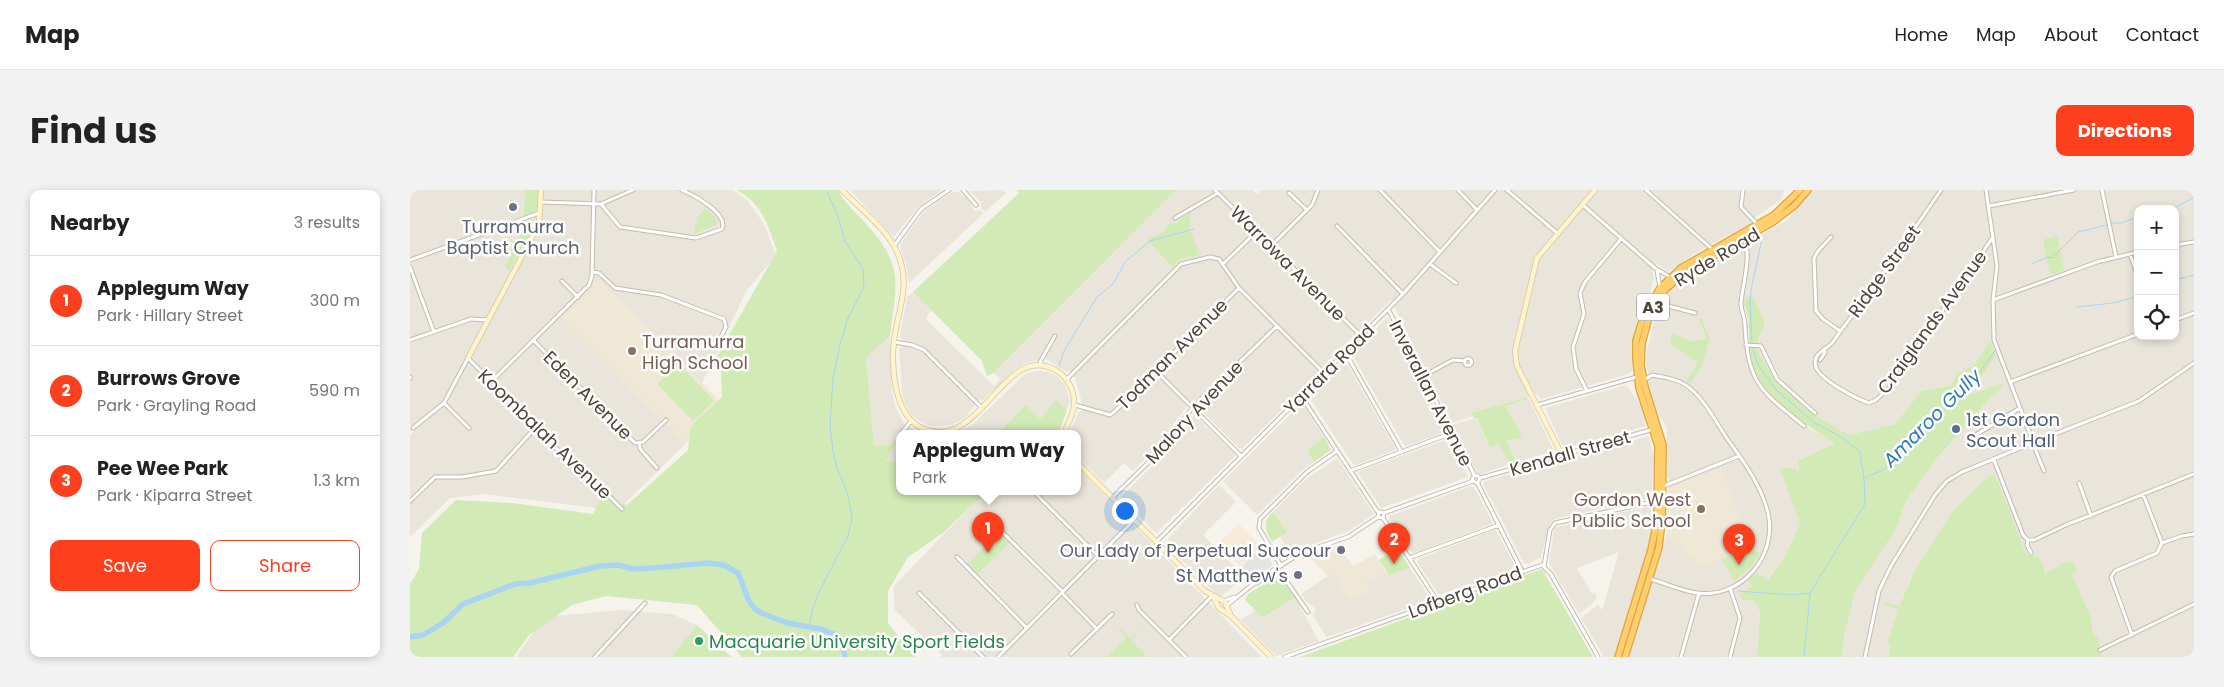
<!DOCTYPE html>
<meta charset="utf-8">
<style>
body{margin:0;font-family:Poppins,sans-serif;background:#f2f2f2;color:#222}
.controls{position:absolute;right:15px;top:15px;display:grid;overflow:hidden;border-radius:10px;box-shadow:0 2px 8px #0003}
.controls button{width:45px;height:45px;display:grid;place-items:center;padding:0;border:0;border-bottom:1px solid #e0e0e0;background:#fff;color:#222;font:25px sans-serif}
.you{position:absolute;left:714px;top:320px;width:18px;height:18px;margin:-12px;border:4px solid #fff;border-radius:50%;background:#1a73e8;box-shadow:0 0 0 8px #1a73e833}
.badge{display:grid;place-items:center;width:32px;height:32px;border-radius:50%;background:#fc3f1d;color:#fff;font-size:16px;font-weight:700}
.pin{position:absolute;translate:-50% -41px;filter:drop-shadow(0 1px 2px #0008)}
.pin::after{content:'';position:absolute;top:26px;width:18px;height:15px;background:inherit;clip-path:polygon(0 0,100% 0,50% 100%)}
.popup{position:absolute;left:486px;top:240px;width:185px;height:65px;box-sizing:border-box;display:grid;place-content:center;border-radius:10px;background:#fff;filter:drop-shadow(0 1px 4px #0005);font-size:16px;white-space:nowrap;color:#767676}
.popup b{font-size:19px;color:#222}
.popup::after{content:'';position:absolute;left:50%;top:100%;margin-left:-10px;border:10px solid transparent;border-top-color:#fff}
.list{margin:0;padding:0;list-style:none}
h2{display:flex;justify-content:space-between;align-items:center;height:65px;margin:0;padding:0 20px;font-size:21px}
h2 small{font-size:16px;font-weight:400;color:#767676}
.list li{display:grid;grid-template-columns:32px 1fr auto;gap:15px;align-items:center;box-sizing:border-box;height:90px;padding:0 20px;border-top:1px solid #e0e0e0}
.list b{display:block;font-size:19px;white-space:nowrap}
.list p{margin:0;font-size:16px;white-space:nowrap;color:#767676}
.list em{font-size:16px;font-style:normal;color:#767676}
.actions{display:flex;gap:10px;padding:15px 20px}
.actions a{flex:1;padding:11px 0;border:1px solid #fc3f1d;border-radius:10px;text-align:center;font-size:18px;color:#fc3f1d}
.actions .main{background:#fc3f1d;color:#fff}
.icon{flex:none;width:28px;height:28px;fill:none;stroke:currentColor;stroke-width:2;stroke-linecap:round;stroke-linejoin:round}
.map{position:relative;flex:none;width:1784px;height:467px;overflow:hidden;border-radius:10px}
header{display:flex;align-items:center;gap:30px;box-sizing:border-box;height:70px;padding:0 25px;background:#fff;border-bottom:1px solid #e0e0e0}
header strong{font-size:24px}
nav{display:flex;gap:28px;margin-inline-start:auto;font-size:18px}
.intro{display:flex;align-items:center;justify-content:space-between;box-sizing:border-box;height:120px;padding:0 30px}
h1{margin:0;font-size:35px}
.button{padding:12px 22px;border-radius:10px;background:#fc3f1d;color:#fff;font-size:18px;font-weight:700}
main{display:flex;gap:30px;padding:0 30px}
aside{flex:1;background:#fff;border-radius:10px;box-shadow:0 2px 8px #0003}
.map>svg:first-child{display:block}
</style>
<header>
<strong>Map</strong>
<nav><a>Home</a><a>Map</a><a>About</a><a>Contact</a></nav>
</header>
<div class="intro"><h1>Find us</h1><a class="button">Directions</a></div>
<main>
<aside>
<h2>Nearby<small>3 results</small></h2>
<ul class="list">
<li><span class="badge">1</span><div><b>Applegum Way</b><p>Park · Hillary Street</p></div><em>300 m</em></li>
<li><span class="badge">2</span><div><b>Burrows Grove</b><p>Park · Grayling Road</p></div><em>590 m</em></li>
<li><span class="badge">3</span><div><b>Pee Wee Park</b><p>Park · Kiparra Street</p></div><em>1.3 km</em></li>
</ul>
<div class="actions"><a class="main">Save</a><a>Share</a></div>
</aside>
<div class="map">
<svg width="1784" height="467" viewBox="0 0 1784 467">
<rect width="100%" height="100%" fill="#f6f3ec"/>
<!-- residential -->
<path fill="#eae5da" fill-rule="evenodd" d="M0,0h323l15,11 16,23 12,31 -29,35 -45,93 22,23 -101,99 -19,4 -120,-15 -34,4 -40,39v-102l4,-4 -4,-7z
M440,0h92l-24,17 -24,30z
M592,0l4,3 -21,19 -4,-4v-6l-12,-11z
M766,0h77l4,4 4,-4h523l-1,6 -5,6 -25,17 -2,5 -47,24 -36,24 -11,-8 -5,8 2,5 -5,19 -10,19 -5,18 -2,38 -3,3 -88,25 -5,-5 -64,19 1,3 -21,7 -61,-123 -74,72 -1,3 -73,73h-4l-37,-37v-4l-6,-7h-4l-40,52 -19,19 -9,-8 -20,20 -27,-27v-22h-8l9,-21 3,-2 1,-8 -7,-25 -6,-7 -3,1 -20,-13 -20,4 -12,7 -31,30h-4l-15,19 -13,6 -20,1 -12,-5 -8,-7 -7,-13 -2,-10 -3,-42 2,-2 1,-7 -2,-4 7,-39 6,-5 18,18 -5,9 68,67 6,-7 -7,-7z
M1404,0h380v467h-92l-36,-96 -21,13 -16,-13 -32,-82 -86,98 -12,29 -17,-3v1l16,4 -6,21 -2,28h-48l2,-21 11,-44 41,-63 10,-28 32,-44 53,-60 13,-12 -1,-2 -34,13 27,-40 -6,-14 -16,23 -17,8 -5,12 -31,6 -26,33 -46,11 -35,-20 -39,-34 -17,-29 -1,-10 8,-18 -22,-18 6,20 -2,14 11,38 17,18 34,32 26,15 -37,18 1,9 -13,-3 6,33 8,23 -15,33 -18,24 -15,7 8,25 -3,45h-128l39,-127 -2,-1 3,-50 -2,-1v-51l-9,-13 -10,-33 2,-3 -4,-15v-7l10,-43 15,-23 11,-10 56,-33 11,2 2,-9 35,-19zM1728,19h37v127h-37z
M544,1l5,1 11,10 4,9 6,-1 4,3 -75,70 -3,-18 -6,-18 1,-4 24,-33z
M976,128h2l57,111v3l-38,14 -3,-1 -52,-91z
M480,146l2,53 3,17 10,19 6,4 15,5h-27v27h-13l11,-20 -2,-1 -3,4 -18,3 -8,-89z
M933,171l3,1 49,86v2l-39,15 -3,-1 -44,-67z
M628,181l11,1 9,5 7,8 5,16 -3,9 -11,-9 -16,18 -14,-13 -29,28h-43l18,-9 53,-51z
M1216,195l15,20 5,21 -82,23 -19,-41z
M1119,209l25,52 -37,11 -11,-21 15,-3 1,-3 -17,-29z
M890,215h3l21,32 -17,13 7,12 -14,10 -43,43 -34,-34z
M784,225l42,40 -80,78 -35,-36 39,-39z
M1066,228l13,28 9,-3 11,21 -27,10 -5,-1 -24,-48z
M1239,246l5,22 -3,40 -94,20 -7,5 -9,34 -13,7 -4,-1 -41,-79 2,-3z
M1038,249l20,38 -87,31 -22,-34 1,-3z
M927,268l37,56 -25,17 -50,18 -9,5 -10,-18 7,-4 -14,-20 32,-32z
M667,277l185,190h-322l2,-2 -47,-45 -2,-23 80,-83 18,-12h86z
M809,295l17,17 -33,33 42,42 -25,20 -56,-54z
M1061,296l3,1 18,34 -1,3 -77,29 -3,-1 -22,-33 1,-3z
M1241,316l1,20 -4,21 -34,110h-10l-23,-39 17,-13 4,5 17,-58 -42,16 15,26 3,-1 2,3 -3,6 -15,12 -30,-51 5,-32 2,-4z
M1084,340l3,2 18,34 -1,3 -75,26 -22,-33 1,-3z
M1000,378l20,30 -1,3 -102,36 -14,-21 2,-3v-5l-9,-6 -5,-8 33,-22 14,26 21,-5 -3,-11 20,-10 3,3z
M885,407l24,44 -43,15 -35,-36 14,-10 9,8z
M211,420l51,4 25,11 -26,32h-155l28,-40z"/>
<!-- commercial -->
<path fill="#f7ead8" d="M829,334l21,21 -20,21 -22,-22z"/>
<!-- education -->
<path fill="#efe8d6" d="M187,90h3l124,126 -39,38 -123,-126 30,-30z
M1311,277l30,81 -48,18 -20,-14 2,-4 -20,-9 3,-9 -2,-1 1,-40z
M928,356l15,20 22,-12 11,18 -20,10 3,11 -21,5 -14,-26 -6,4 -20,-20z"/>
<!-- green -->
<path fill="#d2eab5" d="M116,0h12l-1,18v3l-14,6z
M327,0h101c5,12 20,24 29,35 38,42 29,59 23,111l-24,22 8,88 18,-2 3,-5 2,2 -11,20h13v31h92l-18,12 -30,29 -35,24 -20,34v32l27,34h-173l-45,-52 -91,-9 -34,9 -43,30 -16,22h-103v-73l9,-15 3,-36 34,-33 56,3 81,11 8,-18 26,9 61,-55 3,-24 31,-29 -1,-27 -5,-12 61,-107c-9,-26 -15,-47 -40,-61z
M606,0h160l-184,184 -5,2 -5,-15 -69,-69 106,-99z
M295,19l11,8v8l-22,9 3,-17z
M781,23l-2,15 11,27 -20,4 -7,8 -26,-27 16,-8 7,-9 7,1 5,-6z
M127,30v1l-28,50 -4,-5 8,-14 8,-26z
M1647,45l7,35 -14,5 -7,-35z
M1335,107h7l3,3 10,24 -8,18 1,10 17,28 39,35 35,20 46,-11 26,-33 31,-6 5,-12 17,-8 16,-24 6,15 -27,39 34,-12 1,2 -13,12 -53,60 -32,44 -10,28 -41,63 -11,44 -2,21h-85l3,-45 -5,-11 -13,-1 -2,-6 12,-7 -4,-6 9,-8 11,7 17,-24 15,-33 -20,-54 6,-2 13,3 -1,-9 37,-18c-23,-13 -66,-44 -78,-68 -8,-17 -8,-30 -8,-48 0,-11 -6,-19 -4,-30z
M1291,128l9,21 -8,27 -12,18 -4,-3 12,-18 -28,-20 2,-10 18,8 17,-2 -8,-20z
M269,173l35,38 -21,20 -36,-37z
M1117,207l2,2 -24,7 17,29 -1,3 -15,3 11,21 -8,2 -11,-21 -6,4 -3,-1 -12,-28h-3l-3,-5z
M646,210l11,10 -9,24h-61l29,-29 14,14z
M914,247l7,13 -17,12 -7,-12z
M1579,286h5l3,3 30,77 3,-3 1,3h6l6,8 2,10 21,-13 4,6 -2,-4 5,-2 4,11 -5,2 20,47v9l6,9 4,18h-212v-12l-3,-1 11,-35 -17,-5 1,-2 17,4 15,-34 38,-60z
M863,322l14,20 -15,10c-7,-13 -10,-19 1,-30z
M588,343l11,10 -31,31 -10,-10z
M987,358l13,20 -21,7 -10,-15z
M1341,358l9,5 -10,15 -16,13 -12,-22z
M1132,379l51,88h-293z
M867,386l3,2 15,19 -32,21 -18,-18 3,-6z
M701,430l19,18 17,-15 -16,17 16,17h-40l19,-20z
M287,435l34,32h-60z"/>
<!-- parking -->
<path fill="#e5e3e0" d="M852,356l11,19 -20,13 -12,-11z"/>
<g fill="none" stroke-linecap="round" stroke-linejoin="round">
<!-- stream -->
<path stroke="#a9d4f2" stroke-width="1" d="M1763,19l21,-12
M1702,33h10l16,-6
M1622,74l15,-7 5,1 26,-26 29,-7
M1765,90l19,-5
M1667,117l36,-4 23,-6 2,-6
M1342,151l-2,-37 1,-14 11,-51
M1343,159l5,16 19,26 38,32 28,15 17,14 4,26 1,26 -55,89 -6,64
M649,176l5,-15 20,-33 13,-21 16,-13 12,-22 25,-21 44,-12
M1454,288l19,-8 88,-86 24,-33
M1328,401l53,4 19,-2
M399,437l4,-19 6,-16 29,-56 4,-18 -4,-23 -11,-27 -4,-16 -3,-26 3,-48 7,-33 8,-27 16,-31 -1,-18 -18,-28 -8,-28 -11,-23"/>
<!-- river -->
<path stroke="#a9d4f2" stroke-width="5.5" d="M0,447l13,-2 20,-12 20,-19 52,-20 15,-1 70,-17 18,-1 16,4 18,-1 56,-5 16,2 14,8 11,28 5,7 7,5 26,10 34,6 15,6 7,13 2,9"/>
<defs>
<path id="street" d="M553,0l13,15
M805,0l146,146
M970,0l60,62
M1048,0l19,20
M1097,0l50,43
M1236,0l66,59
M1333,0l-2,17 16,17
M1531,0c-32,47 -64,94 -99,139 -4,5 -7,11 -11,15 -8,8 -19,10 -15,23 4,13 41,32 53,36l7,-3 14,-13 103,-150
M1576,0l11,76 -4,34 1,40 38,99
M1692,0l14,67
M0,1l2,-1
M879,3l18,17
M130,12l61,2 32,-14
M191,14l19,23 76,11 26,-9c7,-15 -28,-34 -40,-39
M1173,15l72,63 15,9
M1579,16l85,-16
M765,28l43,-25
M927,36l66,68
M1421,47l-13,14 -4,7 2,53 7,8 17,12
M1335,48c6,22 -2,43 -4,65 0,7 4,15 4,23 3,58 16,65 59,100
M1765,55l19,-3
M484,56l27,-37 28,-19
M861,56l41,-41 6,-15
M1720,64l8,22
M0,70l129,-47
M813,74l33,-32
M1020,74l26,19
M0,77l24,65
M1247,80l3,18
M182,82l7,1 16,15 46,7 63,24 2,8 -8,16 -24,4
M152,91l16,16
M1583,110l104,-38 41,-10
M1247,113l38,10
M978,119l87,167
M1765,130l19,-7
M0,150l61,-21 17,1
M123,150l102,103 8,-1 23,-22
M484,152l18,3 12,5 58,58
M1336,155l15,1 16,33 38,34
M935,162l56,99
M1054.5 172a3.5 3.5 0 1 1 7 0a3.5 3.5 0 1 1-7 0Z
M1410,170l5,-7 -1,-4
M630,175l1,-5 14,-24
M746,181l85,85
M1013,186l30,-16 12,1
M0,187v1
M657,189l114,-115 29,-7 9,2 20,29 85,85
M1234,190l8,-5c10,2 23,3 32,9 19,12 30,35 42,53 17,24 35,47 42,76 10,42 -26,86 -71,80 -15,-2 -32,-10 -47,-14
M81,192l98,-97 3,-9 2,-86
M1600,192l128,-48
M1177,201l-11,-22 -3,-22 11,-33 -4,-21 5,-11 36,-43
M891,206l76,115 7,2 -1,5 -5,-1 1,-5
M34,213l25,25
M665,215l35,10 3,-2 126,-125
M1127,215l100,-28
M3,238l31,-25 24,-45 99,101 21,16 34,34
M491,244l10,-13
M1564,246l46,-28
M1627,251l102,-40 55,-38
M229,254l2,6 16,18
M1624,256l3,-5 -5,-2 -2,5 4,2 10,25
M1584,270l29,75 5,5 -1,5 4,8
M940,281l102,-38
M1062.5 289a3.5 3.5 0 1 1 7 0a3.5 3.5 0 1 1-7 0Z
M1070,288l174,-49
M1067,292l45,89
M1669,293l12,33
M1254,296l75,-30
M625,303l63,63
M702,308l44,-43 37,-48 84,-81
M0,311l25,-24h27l34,-6 39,-43
M974,323l89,-32
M973,328l55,84
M582,332l71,70
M1618,350h6l32,-15 128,-51
M746,352l247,-248 92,-104
M1752,353l20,-7 12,-2
M547,367l70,71
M999,368l90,-33
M871,376l-22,-38 1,-9 47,-47 30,-21
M1134,376l6,-36 5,-7 102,-22
M868,379l30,43
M847,393l15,-11
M509,403l64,64
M652,403l35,36
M813,411l12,-4
M727,415l2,5 47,47
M816,416l36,-29 39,-24 47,-16 30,-20
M1722,445l-21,-58 4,-6 42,-18 5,-10 -19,-49
M759,450l43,-44
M1690,460l94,-46
M661,464l41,-40
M185,467l50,-54
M588,467l136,-137
M875,467l257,-92 9,9 47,83
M1271,467l18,-64
M1320,467l10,-39 -10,-30
M1455,467l14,-66 12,-25 44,-71 12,-14 15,-9 68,-28"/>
<path id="secondary" d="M432,0c21,22 51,42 59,73 8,26 -4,51 -7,78 -3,26 0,72 26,86 45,23 69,-38 101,-57 24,-14 53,5 53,32 1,11 -7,22 -10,32
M58,168l71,-134 2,-34
M1152,265l-45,-89 -2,-15 22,-93 58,-68
M667,272l128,129 20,11 6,14
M803,407l6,11 12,8 40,41"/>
<path id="highway" d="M1208,467l33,-107 6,-29 1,-75 -19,-58 -3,-29v-18l8,-27 16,-26 21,-20 93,-53 26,-25
M1215,467l34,-110 3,-26 1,-76 -18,-58 -4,-22 1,-22 8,-29 14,-23 17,-16 92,-53 21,-16 14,-16"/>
</defs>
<!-- street casing -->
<use href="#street" stroke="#c2bbae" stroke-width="5"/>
<!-- secondary casing -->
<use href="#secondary" stroke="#d6c79b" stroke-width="6"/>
<!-- highway casing -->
<use href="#highway" stroke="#e0a43c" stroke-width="8"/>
<!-- street -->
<use href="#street" stroke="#fff" stroke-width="3"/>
<!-- secondary -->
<use href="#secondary" stroke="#fff3cd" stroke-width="4.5"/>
<!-- highway -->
<use href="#highway" stroke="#ffcf6e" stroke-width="5.5"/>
</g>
<!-- markers -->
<g fill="#6b7280" stroke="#fff" stroke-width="2">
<circle cx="103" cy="17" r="5"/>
<circle cx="931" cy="360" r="5"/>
<circle cx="888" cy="385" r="5"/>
</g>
<g fill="#8d6e63" stroke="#fff" stroke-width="2">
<circle cx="222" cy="161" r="5"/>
<circle cx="1291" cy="319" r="5"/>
</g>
<circle fill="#5c6f8a" stroke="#fff" stroke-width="2" cx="1546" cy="239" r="5"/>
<circle fill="#2e9e5b" stroke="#fff" stroke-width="2" cx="289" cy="451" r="5"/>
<g text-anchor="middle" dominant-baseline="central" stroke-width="5" stroke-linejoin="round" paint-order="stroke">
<!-- shield labels -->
<rect fill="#fff" stroke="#817c74" stroke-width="1" x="1227" y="103.5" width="32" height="27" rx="4"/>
<g font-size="16" font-weight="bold" fill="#4b4439">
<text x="1243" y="117">A3</text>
</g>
<!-- worship labels -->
<g font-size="18" fill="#5b616d" stroke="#fff" text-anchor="end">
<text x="103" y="36" text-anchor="middle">Turramurra<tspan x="103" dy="21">Baptist Church</tspan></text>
<text x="921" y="360">Our Lady of Perpetual Succour</text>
<text x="878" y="385">St Matthew's</text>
</g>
<!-- street labels -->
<g font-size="18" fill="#4b4439" stroke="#fff">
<text transform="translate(1307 67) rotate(-31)">Ryde Road</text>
<text transform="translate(878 73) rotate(45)">Warrowa Avenue</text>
<text transform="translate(1474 81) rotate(-54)">Ridge Street</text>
<text transform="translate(1522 132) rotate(-54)">Craiglands Avenue</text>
<text transform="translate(762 164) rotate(-45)">Todman Avenue</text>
<text transform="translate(919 179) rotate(-45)">Yarrara Road</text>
<text transform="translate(1021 203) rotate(63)">Inverallan Avenue</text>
<text transform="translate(178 205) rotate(45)">Eden Avenue</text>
<text transform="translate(784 222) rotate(-47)">Malory Avenue</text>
<text transform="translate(135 244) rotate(44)">Koombalah Avenue</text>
<text transform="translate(1160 263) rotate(-16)">Kendall Street</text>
<text transform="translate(1055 402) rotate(-20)">Lofberg Road</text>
</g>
<!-- education labels -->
<g font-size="18" fill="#785e54" stroke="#fff" text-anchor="start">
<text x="232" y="151">Turramurra<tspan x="232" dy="21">High School</tspan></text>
<text x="1281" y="309" text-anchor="end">Gordon West<tspan x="1281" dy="21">Public School</tspan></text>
</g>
<!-- service labels -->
<g font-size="18" fill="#4e5e75" stroke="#fff" text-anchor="start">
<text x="1556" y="229">1st Gordon<tspan x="1556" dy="21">Scout Hall</tspan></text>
</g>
<!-- leisure labels -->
<g font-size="18" fill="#27864d" stroke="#fff" text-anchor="start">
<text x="299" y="451">Macquarie University Sport Fields</text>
</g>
<!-- water labels -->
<g font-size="19" font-style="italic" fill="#2e7ab2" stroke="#fff">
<text transform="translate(1522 228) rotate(-45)">Amaroo Gully</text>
</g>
</g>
</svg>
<div class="controls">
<button>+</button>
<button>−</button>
<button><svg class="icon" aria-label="locate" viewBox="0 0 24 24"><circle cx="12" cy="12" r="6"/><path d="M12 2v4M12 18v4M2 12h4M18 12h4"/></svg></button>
</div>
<div class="you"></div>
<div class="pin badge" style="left:578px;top:363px">1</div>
<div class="popup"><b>Applegum Way</b>Park</div>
<div class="pin badge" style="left:984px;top:374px">2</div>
<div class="pin badge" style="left:1329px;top:375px">3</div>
</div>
</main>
